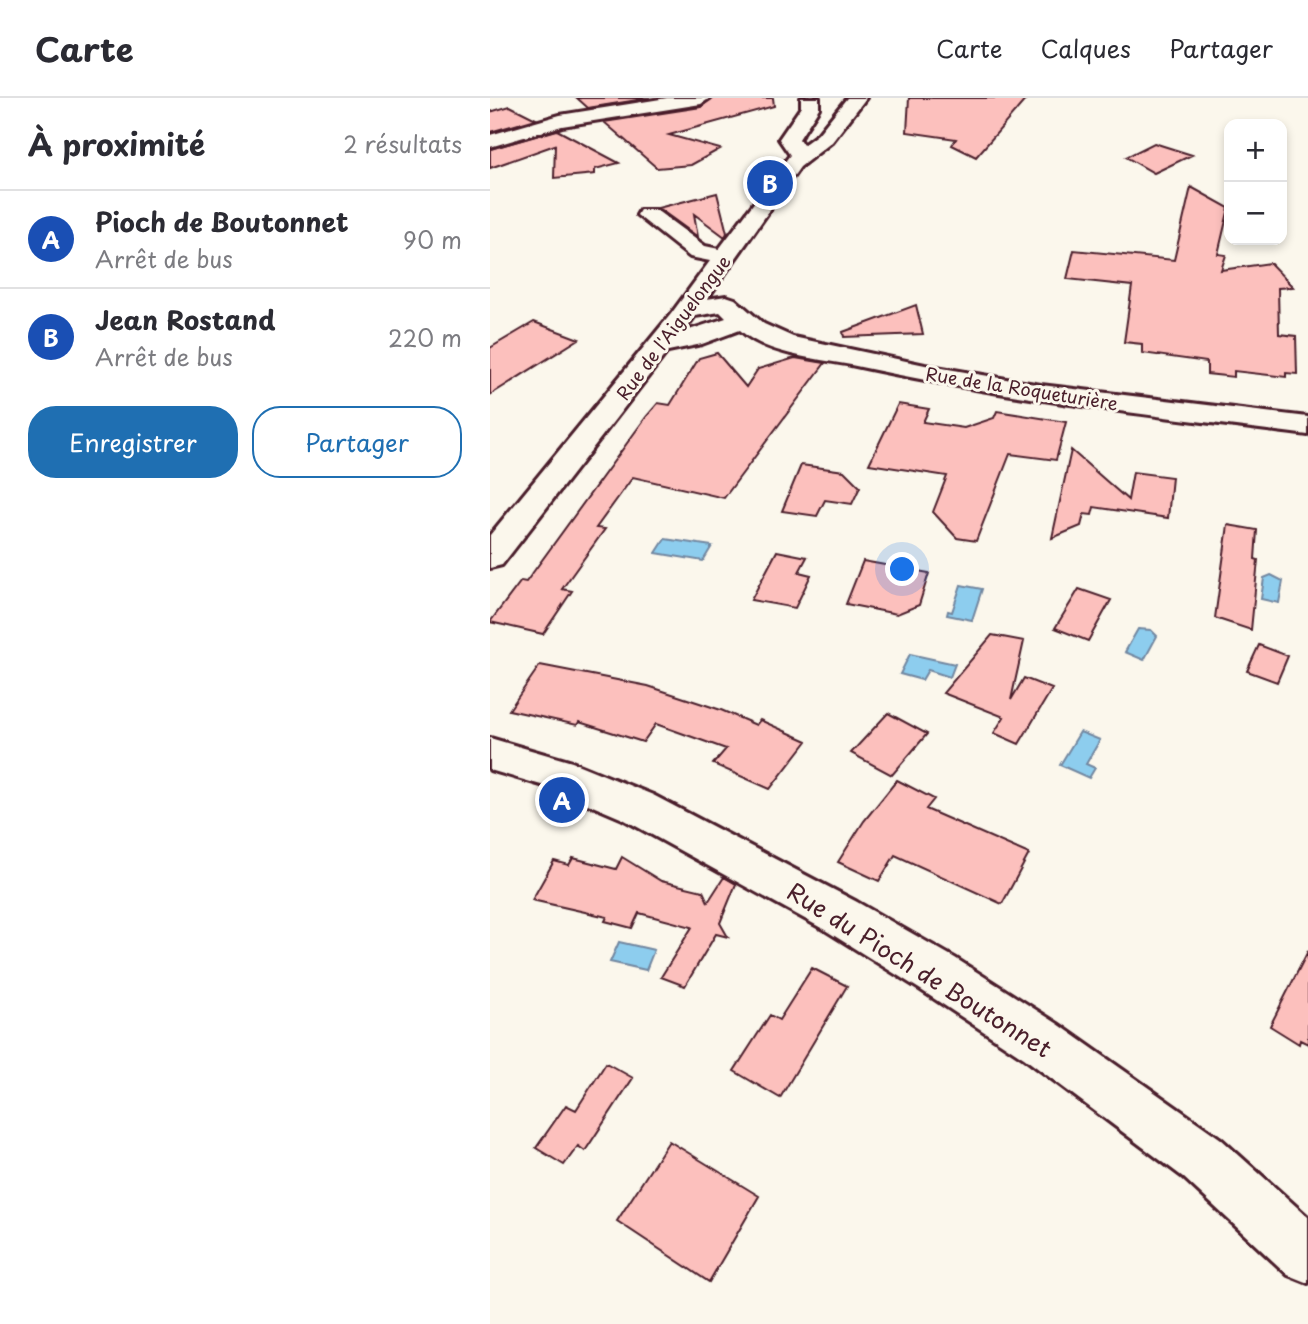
<!DOCTYPE html>
<html lang="fr">
<meta charset="utf-8">
<style>
body{margin:0;font-family:"Playpen Sans",sans-serif;background:#f7f7f7;color:#2b2b33}
.controls{position:absolute;right:21px;top:21px;display:grid;overflow:hidden;border-radius:14px;box-shadow:0 4px 10px #0003}
.controls button{width:63px;height:63px;display:grid;place-items:center;padding:0;border:0;border-bottom:2px solid #e1e1e2;background:#fff;color:#2b2b33;font:35px sans-serif}
.you{position:absolute;left:413px;top:472px;width:24px;height:24px;margin:-18px;border:5px solid #fff;border-radius:50%;background:#1a73e8;box-shadow:0 0 0 10px #1a73e833}
.badge{display:grid;place-items:center;width:46px;height:46px;border-radius:50%;background:#1f6fb2;color:#fff;font-size:23px;font-weight:700}
.pin{position:absolute;translate:-50% -50%;border:4px solid #fff;box-shadow:0 2px 7px #0006}
.list{margin:0;padding:0;list-style:none}
h2{display:flex;justify-content:space-between;align-items:center;height:91px;margin:0;padding:0 28px;font-size:30px}
h2 small{font-size:23px;font-weight:400;color:#7c7c81}
.list li{display:grid;grid-template-columns:46px 1fr auto;gap:21px;align-items:center;box-sizing:border-box;height:98px;padding:0 28px;border-top:2px solid #e1e1e2}
.list b{display:block;font-size:26px;white-space:nowrap}
.list p{margin:0;font-size:23px;white-space:nowrap;color:#7c7c81}
.list em{font-size:23px;font-style:normal;color:#7c7c81}
.actions{display:flex;gap:14px;padding:21px 28px}
.actions a{flex:1;padding:16px 0;border:2px solid #1f6fb2;border-radius:28px;text-align:center;font-size:24px;color:#1f6fb2}
.actions .main{background:#1f6fb2;color:#fff}
.map{position:relative;flex:none;width:818px;height:1226px;overflow:hidden}
header{display:flex;align-items:center;gap:42px;box-sizing:border-box;height:98px;padding:0 35px;background:#fff;border-bottom:2px solid #e1e1e2}
header strong{font-size:33px}
nav{display:flex;gap:38px;margin-inline-start:auto;font-size:24px}
main{display:flex}
aside{flex:1;background:#fff}
.map>svg:first-child{display:block}
</style>
<header>
<strong>Carte</strong>
<nav><a>Carte</a><a>Calques</a><a>Partager</a></nav>
</header>
<main>
<aside>
<h2>À proximité<small>2 résultats</small></h2>
<ul class="list">
<li><span class="badge" style="background:#1a4fb4">A</span><div><b>Pioch de Boutonnet</b><p>Arrêt de bus</p></div><em>90 m</em></li>
<li><span class="badge" style="background:#1a4fb4">B</span><div><b>Jean Rostand</b><p>Arrêt de bus</p></div><em>220 m</em></li>
</ul>
<div class="actions"><a class="main">Enregistrer</a><a>Partager</a></div>
</aside>
<div class="map">
<svg width="818" height="1226" viewBox="0 0 818 1226">
<rect width="100%" height="100%" fill="#fbf7ec"/>
<filter id="ink" filterUnits="userSpaceOnUse"><feTurbulence type="fractalNoise" baseFrequency=".0143" numOctaves="2"/><feDisplacementMap in="SourceGraphic" scale="14" xChannelSelector="R" yChannelSelector="G"/><feConvolveMatrix kernelMatrix="1 2 1 2 8 2 1 2 1" color-interpolation-filters="sRGB"/></filter>
<g filter="url(#ink)">
<!-- water -->
<path fill="#8dcdee" stroke="#7287a0" stroke-width="2" d="M175,441l47,7 -9,15 -47,-8z
M781,477l12,6 -4,22 -18,-4 3,-21z
M471,487l21,4 -10,31 -25,-5 1,-4 4,1z
M648,531l13,1 6,6 -13,24 -19,-8z
M420,556l45,10 -5,13 -22,-7 -6,10 -22,-6z
M590,634l20,8 -14,24 9,4 -6,10 -29,-13z
M129,844l35,8 -8,20 -36,-8z"/>
<!-- building -->
<path fill="#fcc0bd" stroke="#4a1f2b" stroke-width="2" d="M87,0h73l-62,10z
M222,0h61l1,8 -105,29 51,14 -29,16 -34,3 -53,-46 97,-15z
M419,0h118l-51,59 -24,-12 4,-6 -49,-7z
M20,8l26,13 -46,13v-20z
M67,32l62,33 -24,6v5l-41,4 1,-33 -65,23v-19z
M664,45l38,12 -38,18 -28,-16z
M701,89l38,21 -11,46 8,1 -5,15 49,-7 23,24 -15,1 1,46 17,2 1,38 -11,-1v4l-52,-6v6l-27,-3v-12l-65,-9v-9l-18,-2 8,-56 -65,-7 7,-29 100,10z
M227,95l10,40 -2,4 -31,-23 4,23 -40,-29z
M426,207l7,29 -79,3 -1,-5z
M44,224l45,17 -89,56v-47z
M227,255l29,34 12,-18 37,-11 30,5 -101,135 -91,-21 -37,51 9,1 -43,60 10,2 -29,43 -53,-12 31,-41 5,1 120,-165 12,-14 12,2 29,-47z
M408,306l31,5 -6,13 41,6 30,-10 3,-7 69,11 -10,38 -46,-6 -34,87 -19,-3 -24,-26 14,-36 -78,-12z
M581,352l57,50 5,-28 39,5 -4,41 -74,-11 -2,8 -8,-1 -3,12 -29,12z
M311,367l43,6 16,16 -8,17 -27,-4 -8,16 -35,-5z
M738,427l29,5 -2,29 3,1 -7,70 -36,-12z
M287,453l30,6 -8,15 12,3 -16,33 -44,-8z
M373,463l66,12 -10,32 -22,9 -51,-10z
M589,491l32,11 -23,41 -33,-13z
M502,537l32,6 -13,59 13,-22 28,11 -33,55 -25,-11 10,-16 -61,-24z
M769,547l29,11 -11,26 -30,-11z
M50,567l108,21 73,24 35,15 4,-5 47,21 -37,48 -57,-25 13,-15 -70,-25 -13,18 -64,-20 -2,3 -68,-15z
M398,615l39,21 -35,41 -41,-22z
M407,682l37,19 -8,10 103,45 -27,50 -107,-49 -16,26 -41,-19 26,-41z
M132,759l39,24 42,10 5,11 16,-25 12,7 -16,39 8,14 -12,-3 -31,52 -24,-9 31,-50 -53,-14 -7,15 -27,-7 2,-4 -75,-17 22,-39 15,4 4,-7 43,11z
M818,853v93l-8,-4 -1,4 -29,-18z
M322,870l35,18 -67,112 -46,-27 36,-56 9,5z
M116,965l27,15 -48,73 -7,-5 -14,19 -28,-17 30,-43 10,5z
M179,1043l90,55 -50,86 -92,-61z"/>
<g fill="none" stroke-linecap="round" stroke-linejoin="round">
<defs>
<path id="minor" d="M177,0h43l-9,6 -139,22 -72,21v-12l70,-20z
M311,0h18v10l-20,31 4,6 15,-11 29,-36h19l-34,44 -32,25 -93,132 19,-3 9,3 29,25 29,13 132,28 116,20 267,32v18c-153,-19 -306,-37 -457,-70 -35,-7 -84,-10 -111,-35l-38,14 -34,7 -166,214 -12,3v-33l181,-221 39,-53 -20,-4 -53,-42 3,-5h16l49,36 14,3 71,-94 -11,-16 22,-32zM230,214l6,6 -43,14 12,-16z
M0,640l82,24 81,33 204,107 98,56 103,66 163,115 87,78v66l-20,-8 -105,-98 -159,-119 -103,-68 -96,-60 -202,-111 -75,-32 -58,-17z"/>
</defs>
<!-- minor casing -->
<use href="#minor" stroke="#4a1f2b" stroke-width="6"/>
<!-- minor -->
<use href="#minor" fill="#fbf7ec" fill-rule="evenodd"/>
</g>
</g>
<g text-anchor="middle" dominant-baseline="central" stroke-width="6" stroke-linejoin="round" paint-order="stroke">
<!-- far-street labels -->
<g font-size="18" fill="#4a1f2b" stroke="#fbf7ec">
<text transform="translate(183 229) rotate(-53)">Rue de l'Aiguelongue</text>
<text transform="translate(532 290) rotate(9)">Rue de la Roqueturière</text>
</g>
<!-- near-street labels -->
<g font-size="24" fill="#4a1f2b" stroke="#fbf7ec">
<text transform="translate(430 871) rotate(32)">Rue du Pioch de Boutonnet</text>
</g>
</g>
</svg>
<div class="controls">
<button>+</button>
<button>−</button>
</div>
<div class="you"></div>
<div class="pin badge" style="left:72px;top:702px;background:#1a4fb4">A</div>
<div class="pin badge" style="left:280px;top:85px;background:#1a4fb4">B</div>
</div>
</main>
